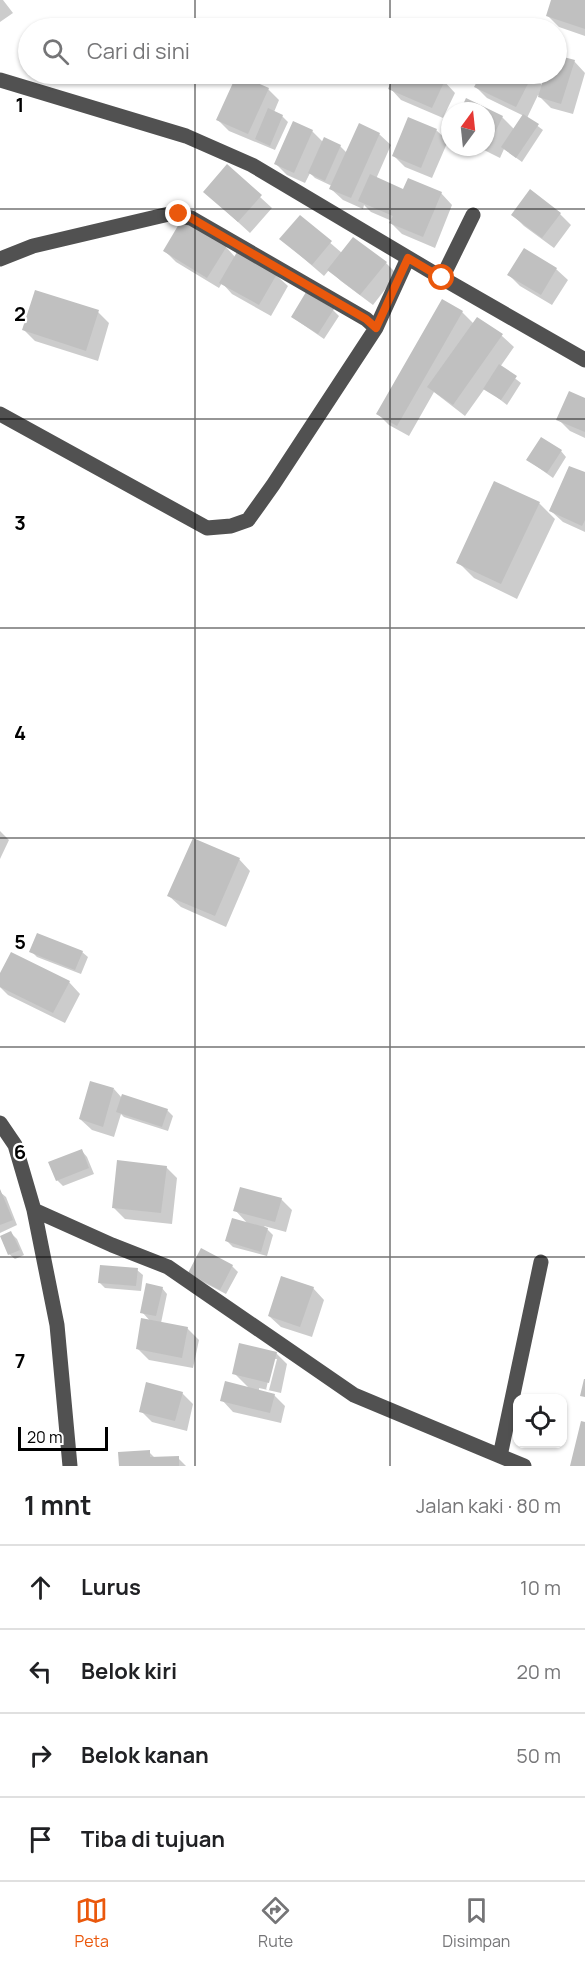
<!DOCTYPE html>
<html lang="id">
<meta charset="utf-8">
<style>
body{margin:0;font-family:Manrope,sans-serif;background:#f2f2f2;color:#202124}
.controls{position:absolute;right:18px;bottom:18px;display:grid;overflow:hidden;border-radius:12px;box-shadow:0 2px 4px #0004}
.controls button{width:54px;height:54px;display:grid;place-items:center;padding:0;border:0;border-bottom:2px solid #e0e0e0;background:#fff;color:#202124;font:30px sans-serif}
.compass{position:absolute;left:441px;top:102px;width:54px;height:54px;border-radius:50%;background:#fff;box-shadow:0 2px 4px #0004;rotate:15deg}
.scale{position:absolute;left:18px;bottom:15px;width:90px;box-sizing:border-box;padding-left:6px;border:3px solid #000;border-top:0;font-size:16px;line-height:21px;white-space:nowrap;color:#000;-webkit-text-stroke:4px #fff;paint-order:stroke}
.stop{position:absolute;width:18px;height:18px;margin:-14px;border:4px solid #ea580c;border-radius:50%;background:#fff}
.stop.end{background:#ea580c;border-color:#fff;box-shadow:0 2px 6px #0008}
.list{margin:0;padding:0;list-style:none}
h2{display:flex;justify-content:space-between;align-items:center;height:78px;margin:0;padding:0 24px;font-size:26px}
h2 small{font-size:20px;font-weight:400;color:#757577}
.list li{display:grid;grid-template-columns:39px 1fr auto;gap:18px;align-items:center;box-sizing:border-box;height:84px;padding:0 24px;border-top:2px solid #e0e0e0}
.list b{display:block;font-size:22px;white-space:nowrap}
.list em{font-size:20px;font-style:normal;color:#757577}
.icon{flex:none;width:33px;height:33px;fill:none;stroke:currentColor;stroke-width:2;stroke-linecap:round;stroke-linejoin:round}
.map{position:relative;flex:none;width:585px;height:1466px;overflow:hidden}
.search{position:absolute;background:#fff;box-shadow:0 2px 4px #0004;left:18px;right:18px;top:18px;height:66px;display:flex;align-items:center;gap:15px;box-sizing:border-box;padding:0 21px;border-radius:33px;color:#757577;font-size:22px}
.sheet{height:414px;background:#fff}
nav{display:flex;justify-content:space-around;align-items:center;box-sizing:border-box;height:84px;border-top:2px solid #e0e0e0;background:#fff;font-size:16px;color:#757577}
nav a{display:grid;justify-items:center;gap:3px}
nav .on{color:#ea580c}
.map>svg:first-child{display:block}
</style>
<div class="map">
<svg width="585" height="1466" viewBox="0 0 585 1466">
<rect width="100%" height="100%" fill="#fff"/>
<!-- shadow -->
<path fill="#0003" fill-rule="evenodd" d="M0,0h3l10,13 -13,9z
M553,0h32v36l-26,-9 -12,-12z
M574,61l11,12 -12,41 -22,-6 -13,-13 -11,23 16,12 -21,32 -18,-13 -4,9 -22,-11h8v-36h-25l6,-11 35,17 12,12 10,-13 -37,-18 -11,-11 7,-13h48l12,12 4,-12h9z
M396,74h30l18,7 11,12 -12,25 -42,-18 -11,-12z
M268,89l11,11 -5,12 8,4 6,6 -13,28 -46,-19 -11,-11z
M436,130l12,11 -16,37 -27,-11 -11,-11z
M312,131l11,11 17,4 7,7 32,-19 12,11 -15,34 28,12 37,2 11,12 -17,43 -33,-14 -11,-11 1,-2 -21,-9 -7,-7 -1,4 -20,-9 -12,-11 1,-3 -17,-8 -5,-5 -5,10 -18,-8 -12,-12z
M227,167l45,41 -22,25 -45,-41z
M560,214l11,11 -17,23 -30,-22 -11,-11z
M300,217l42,36 44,10 11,11 -24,31 -32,-24 -12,-11 -5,6 -43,-37z
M226,247l9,10 41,18 12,11 -17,30 -39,-22 -10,-11 -3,5 -43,-26 -11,-11z
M556,269l12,11 -16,25 -32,-19 -11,-11z
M333,310l6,6 -15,23 -32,-22z
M98,312l11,11 -11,38 -63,-20 -11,-11z
M462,312l12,12 4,-5 24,17 12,11 -14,20 21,16 -14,22 -22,-17 -20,28 -31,-24 -25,44 -20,-11 -11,-11z
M585,400v38l-15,-7 -12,-12z
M561,451l5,6 -13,21 -25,-18z
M585,474v58l-22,-10 -12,-11z
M539,503l16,16 -38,80 -43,-21 -16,-16z
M0,831l9,9 -9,19z
M239,859l11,12 -24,56 -45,-20 -12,-11z
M31,951l51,1 6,5 -7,17 -44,-17z
M0,977l69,5 11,12 -15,29 -57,-28 -8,-8z
M114,1089l8,9 45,12 6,6 -5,15 -44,-14 -3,-3 -7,23 -22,-7 -12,-11z
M82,1151l5,6 7,17 -31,12 -6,-6z
M166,1167l11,11 -5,46 -47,-5 -12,-12z
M0,1192l6,5 11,28 -17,8z
M281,1199l11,11 -6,22 -22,-6 9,9 -6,21 -34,-9 -6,-6 21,-17 -13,-14z
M11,1233l6,6 7,16 -9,4 -6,-5z
M232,1266l6,6 -12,22 -31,-16 -5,-5z
M137,1270l6,5 -2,16 -36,-3 -6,-6z
M162,1288l5,6 -6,29 26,5 12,12 -6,28 -44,-8 -12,-12 14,-26 -9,-10z
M313,1288l11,12 -12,37 -31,-10 -12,-11z
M276,1353l11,11 -6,29 -22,-5v3l15,4 11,11 -4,17 -48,-11 -11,-12 27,-12 -15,-15zM273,1359h4l-8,31h-3z
M182,1393l11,11 -6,27 -35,-9 -11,-11z
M149,1452l7,7 22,-1 8,8h-66z"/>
<!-- building -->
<path fill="#c0c0c0" d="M551,0h34v29l-39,-13z
M556,55l19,5 -14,44 -23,-7 7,-23h11z
M237,74l32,14 -21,46 -32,-14z
M394,74h36l15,6 -13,28 -44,-19z
M481,74h52l-17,33 -42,-20z
M466,98l37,18 -15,31 -2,-1v-35h-26z
M268,108l15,7 -13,31 -15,-7z
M523,114l16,10 -23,34 -15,-11z
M408,117l29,12 -16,39 -29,-12z
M293,121l20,9 -19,43 -20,-9z
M359,123l21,10 -29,65 -22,-9z
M324,137l17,8 -16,36 -17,-8z
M227,164l35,31 -24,27 -35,-30z
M370,174l33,15 5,-11 34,14 -19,45 -34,-14 4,-7 -35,-15z
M530,189l31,24 -19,25 -31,-23z
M300,215l32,26 -20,24 -33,-26z
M182,219l45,27 -20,32 -44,-27z
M353,237l34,25 -27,33 -33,-25z
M524,248l33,20 -16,27 -34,-20z
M237,252l40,22 -18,31 -40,-22z
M35,290l64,20 -13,41 -64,-21z
M306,292l28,17 -16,25 -27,-17z
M442,299l21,12 -66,115 -21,-12z
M477,317l26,17 -50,71 -26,-18z
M499,364l18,12 -16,24 -18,-11z
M569,391l16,7v34l-29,-12z
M541,437l21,13 -15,23 -21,-13z
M569,466l16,6v48l-3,6 -33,-15z
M494,481l46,21 -39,82 -45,-21z
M193,838l47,20 -25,58 -48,-20z
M37,933l46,18 -8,19 -46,-18z
M11,952l59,29 -17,32 -53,-26v-14z
M90,1081l24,7 -11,39 -24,-8z
M122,1094l46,15 -6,18 -46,-15z
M82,1149l7,19 -33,13 -8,-19z
M117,1160l50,6 -6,47 -49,-5z
M240,1187l42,11 -7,24 -42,-11z
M0,1189l13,31 -13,5z
M232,1218l36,10 -7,24 -36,-11z
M11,1231l9,19 -12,5 -8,-19z
M201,1248l32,17 -13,25 -32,-17z
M100,1265l38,3 -2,18 -38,-3z
M281,1276l33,11 -14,40 -32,-11z
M146,1283l17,4 -7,29 -16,-3z
M141,1318l47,9 -6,31 -46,-9z
M239,1343l38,9 -8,31 -37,-9z
M584,1379h1v18l-5,-1z
M225,1381l50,13 -5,19 -50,-12z
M146,1382l37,10 -8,29 -36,-9z
M581,1421l4,1v44h-15z
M150,1450v7l29,-1v10h-60l-1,-14z"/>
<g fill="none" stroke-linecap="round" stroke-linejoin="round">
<!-- minor -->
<path stroke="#515151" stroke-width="15" d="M0,80l186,56 66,29 190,113 143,82
M0,259l33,-13 136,-32 22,4 175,101 10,9 32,-70
M442,278l31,-63
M0,414l207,114 24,-2 17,-6 25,-35 103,-157
M0,1123l15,22 19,65 23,115 13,141
M34,1210l78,35 56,22 186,128 170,71
M500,1456l41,-194"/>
</g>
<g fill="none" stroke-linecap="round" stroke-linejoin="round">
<!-- route -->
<path stroke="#ea580c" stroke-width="8" d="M179,214l12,4 175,101 10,9 32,-70 34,20"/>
</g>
<!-- grid -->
<path fill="none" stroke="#000" stroke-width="1.5" stroke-opacity="0.55" d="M195,0v28M390,0v28M195,74v1392M390,74v1392M0,209h585M0,419h585M0,628h585M0,838h585M0,1047h585M0,1257h585"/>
<g font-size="20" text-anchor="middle" font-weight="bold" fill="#000" stroke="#fff" stroke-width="4.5" stroke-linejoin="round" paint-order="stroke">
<text x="20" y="112">1</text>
<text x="20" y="321">2</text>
<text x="20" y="530">3</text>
<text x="20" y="740">4</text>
<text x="20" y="949">5</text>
<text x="20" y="1159">6</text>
<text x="20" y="1368">7</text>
</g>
</svg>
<div class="controls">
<button><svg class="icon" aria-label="locate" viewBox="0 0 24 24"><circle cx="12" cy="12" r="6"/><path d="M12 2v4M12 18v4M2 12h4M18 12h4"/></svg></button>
</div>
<svg class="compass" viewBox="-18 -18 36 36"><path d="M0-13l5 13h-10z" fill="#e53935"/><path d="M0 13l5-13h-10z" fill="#757577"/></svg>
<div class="scale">20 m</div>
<div class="stop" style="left:442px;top:278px"></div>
<div class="stop end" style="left:179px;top:214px"></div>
<div class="search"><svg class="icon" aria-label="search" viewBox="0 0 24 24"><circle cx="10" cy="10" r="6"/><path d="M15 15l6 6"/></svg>Cari di sini</div>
</div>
<section class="sheet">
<h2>1 mnt<small>Jalan kaki · 80 m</small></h2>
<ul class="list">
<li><svg class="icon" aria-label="ahead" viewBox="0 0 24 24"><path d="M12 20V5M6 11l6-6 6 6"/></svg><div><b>Lurus</b></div><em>10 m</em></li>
<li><svg class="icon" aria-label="left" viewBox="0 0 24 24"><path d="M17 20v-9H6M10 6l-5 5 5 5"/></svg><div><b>Belok kiri</b></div><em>20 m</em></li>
<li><svg class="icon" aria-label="right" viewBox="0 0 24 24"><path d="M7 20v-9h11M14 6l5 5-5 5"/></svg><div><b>Belok kanan</b></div><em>50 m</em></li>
<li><svg class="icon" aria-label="arrive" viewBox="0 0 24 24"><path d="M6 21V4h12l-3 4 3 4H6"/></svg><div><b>Tiba di tujuan</b></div></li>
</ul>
</section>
<nav>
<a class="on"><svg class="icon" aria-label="map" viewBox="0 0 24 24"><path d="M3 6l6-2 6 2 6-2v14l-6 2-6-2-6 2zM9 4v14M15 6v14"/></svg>Peta</a>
<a><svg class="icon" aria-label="directions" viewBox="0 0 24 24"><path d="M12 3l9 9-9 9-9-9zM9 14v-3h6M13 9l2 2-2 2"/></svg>Rute</a>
<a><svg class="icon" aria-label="saved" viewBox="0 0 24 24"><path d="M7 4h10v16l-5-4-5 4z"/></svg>Disimpan</a>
</nav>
